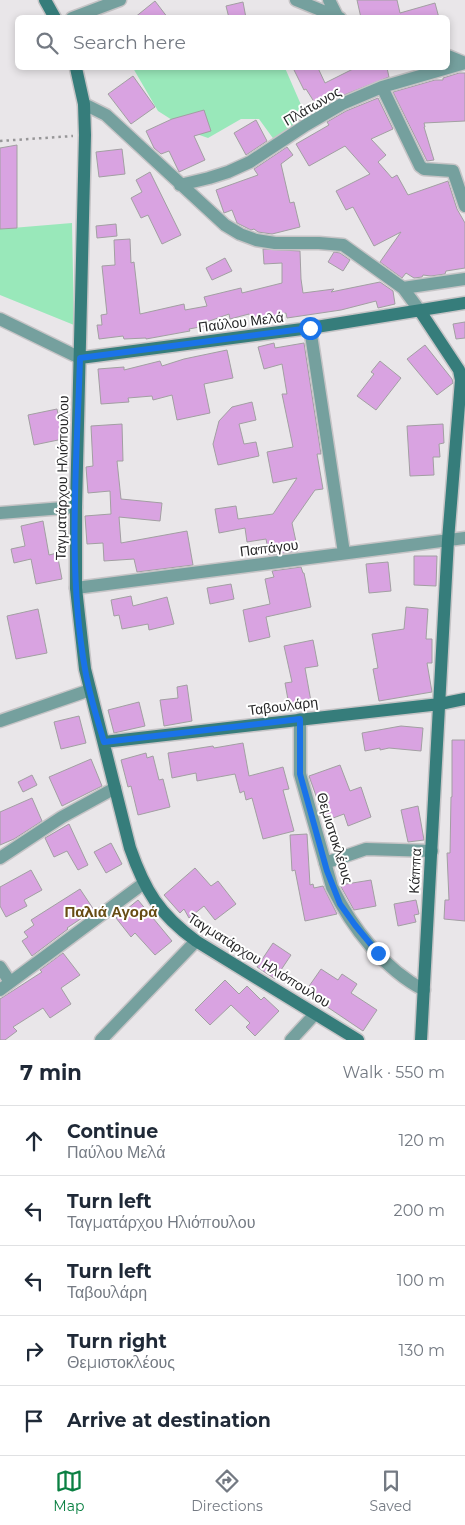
<!DOCTYPE html>
<meta charset="utf-8">
<style>
body{margin:0;font-family:Montserrat,sans-serif;background:#f6f6f7;color:#1f2937}
.stop{position:absolute;width:15px;height:15px;margin:-11px;border:4px solid #1a73e8;border-radius:50%;background:#fff}
.stop.end{background:#1a73e8;border-color:#fff;box-shadow:0 1px 5px #0008}
.list{margin:0;padding:0;list-style:none}
h2{display:flex;justify-content:space-between;align-items:center;height:65px;margin:0;padding:0 20px;font-size:21px}
h2 small{font-size:16px;font-weight:400;color:#747a83}
.list li{display:grid;grid-template-columns:32px 1fr auto;gap:15px;align-items:center;box-sizing:border-box;height:70px;padding:0 20px;border-top:1px solid #e0e1e3}
.list b{display:block;font-size:19px;white-space:nowrap}
.list p{margin:0;font-size:16px;white-space:nowrap;color:#747a83}
.list em{font-size:16px;font-style:normal;color:#747a83}
.icon{flex:none;width:28px;height:28px;fill:none;stroke:currentColor;stroke-width:2;stroke-linecap:round;stroke-linejoin:round}
.map{position:relative;flex:none;width:465px;height:1040px;overflow:hidden}
.search{position:absolute;background:#fff;box-shadow:0 2px 8px #0003;left:15px;right:15px;top:15px;height:55px;display:flex;align-items:center;gap:12px;box-sizing:border-box;padding:0 18px;border-radius:8px;color:#747a83;font-size:19px}
.sheet{height:415px;background:#fff}
nav{display:flex;justify-content:space-around;align-items:center;box-sizing:border-box;height:70px;border-top:1px solid #e0e1e3;background:#fff;font-size:14px;color:#747a83}
nav a{display:grid;justify-items:center;gap:2px}
nav .on{color:#0b8043}
.map>svg:first-child{display:block}
</style>
<div class="map">
<svg width="465" height="1040" viewBox="0 0 465 1040">
<rect width="100%" height="100%" fill="#e9e6e9"/>
<!-- green -->
<path fill="#99e8ba" d="M133,68h152l20,46 -30,27 -16,-22h-18l-33,19 -17,-6 -33,-21z
M72,223l2,102 -74,-30v-66z"/>
<!-- building -->
<path fill="#d9a3e1" stroke="#a29fa2" d="M357,0h40l3,13 35,-10 4,15h-78z
M155,1l13,17h-34z
M243,2l3,16h-17l-3,-12z
M293,68h25l7,15 30,-15h32l2,9 -50,20 -21,11 -12,-19 -2,1z
M459,73h6v48l-41,2 1,4h-1l10,33 -7,1 -34,-69 42,-12h8v-2z
M133,76l22,31 -24,17 -23,-30z
M378,98l15,31 -22,10 15,16 -8,7 14,16 5,-3 11,20 40,-14 9,28 8,14v45l-19,3 -1,3 -14,2 -8,-1 -1,2 -8,1 -8,-5 -4,5 -22,-16 21,-30 -27,14 -21,-39 -7,3 -10,-19 34,-17 -25,-28 -36,20 -13,-22 33,-19 -2,-3 19,-11z
M204,110l7,21 -17,5 11,24 -26,12 -10,-21 -8,3 -7,-6 -8,-17 26,-12z
M256,120l11,21 -21,14 -12,-22z
M17,145v83l-17,1v-81z
M287,147l6,8 -12,9 9,39 4,-1 6,25 -28,7 -14,-2 -4,-3 -3,1 -14,-7 -5,-13 -8,3 -8,-23 42,-15 -4,-6z
M122,149l3,25 -26,3 -3,-25z
M150,172l31,63 -19,9 -14,-29 -7,3 -10,-20 11,-6 -6,-12z
M116,224l1,12 -20,2 -1,-12z
M130,239l1,24 3,-1 6,52 44,-10 1,6 22,-4 -3,-9 37,-9 1,5 40,-10v-20l-18,1 -1,-15 37,2 1,28 2,14 31,-4 -3,3 49,-10 13,9 2,13 -17,4 -2,-7 -35,9 -54,8 -1,-5 -35,8 -2,-7 -19,5 -1,-5 -25,9 1,3 -16,3 1,2 -44,8v-1l-22,1 -1,-3 -24,3 -2,-14h5l-1,-10 6,-1 -5,-48 13,-1 -1,-25z
M334,252l6,1 10,7 -7,11 -15,-9z
M225,258l7,13 -20,9 -6,-12z
M465,322v16l-9,1 -3,-15z
M274,343l1,5 29,-5 17,111h-4l6,35 -8,1 -23,33 6,28 -29,4 -3,-16 -19,3 -2,-14 -26,5 -4,-24 21,-3 2,13 35,-5 24,-36 -24,5 -6,-31 26,-5 -11,-53h5l-5,-30 -18,5 -6,-22z
M425,345l27,34 1,4 -16,12 -30,-36z
M227,350l6,28 -29,6 6,29 -33,7 -5,-25 -19,5 -1,-4 -24,2 1,4 -28,2 -3,-35 26,-2v3l36,-9 2,5 22,-7z
M380,361l21,17 -25,32 -19,-14 17,-22 -3,-2z
M252,402l4,18 -17,4 5,20 12,-2 3,14 -41,9 -5,-21 6,-23 13,-14z
M57,409l6,30 -29,6 -6,-30z
M122,424l1,37h-6l4,38 41,4 -2,18 -41,-4 2,26 66,-12 6,34 -56,7 -3,-13 -30,2 -1,-18 -16,1 -2,-28 26,-2 -1,-23 -22,2 -2,-26 7,-1 -2,-40z
M443,424l1,19 -5,1 1,13h-7l1,18 -24,1 -3,-50z
M43,521l6,34 8,-2 5,26 -26,5 -5,-25 -17,4 -3,-14 14,-3 -4,-20z
M414,556h23l-1,30 -22,-1z
M388,562l3,29 -22,2 -3,-29z
M301,567l2,6h1l7,34 -45,10 4,20 -21,5 -6,-32 27,-6 -5,-25 9,-2 -2,-6z
M231,584l3,15 -24,5 -3,-16z
M131,596l2,10 34,-9 7,27 -25,6 -1,-6 -26,5 -3,-14 -5,1 -3,-16z
M406,607l22,2 -2,30h6v24h-5l5,29 -53,9 -6,-32 5,-1 -6,-34 32,-5z
M38,609l9,44 -31,6 -9,-43z
M313,640l5,26 -13,2 7,39 -22,4 -5,-28 7,-1 -8,-36z
M187,685l5,36 -28,5 -4,-26 18,-2 -1,-11z
M139,702l6,24 -31,7 -6,-23z
M79,716l7,27 -25,6 -7,-27z
M401,726l22,2 -2,23 -32,-3 -9,2v-2l-15,3 -3,-18z
M452,740h13v181l-21,-2 1,-19h4l-2,-47h3l1,-56h1z
M243,743l6,33 34,-9 6,22 -6,1 11,41 -31,8 -11,-41 -6,2 -2,-9 -4,2 -5,-19 -38,7 -1,-8 -24,5 -4,-25 45,-7 1,2z
M146,753l1,5 6,-2 6,24 4,-1 7,28 -32,8 -7,-29 -3,1 -7,-27z
M91,759l11,27 -40,20 -13,-29z
M340,765l10,26 11,-4 10,30 -23,9 -4,-12 -19,7 -16,-45z
M32,775l5,10 -14,7 -5,-10z
M32,798l10,23 -28,18 -14,6v-33z
M418,806l6,34 -16,2 -7,-32z
M69,824l19,41 -10,5 -11,-19 -13,6 -9,-19z
M307,834l3,51 3,-1 1,4 9,-2 14,28 -32,7 -10,-51 -3,1 -2,-36z
M111,843l11,21 -16,9 -12,-21z
M195,868l16,18 7,-5 18,23 -21,16 -11,-14 -15,12 -5,-9 -4,4 -16,-18z
M31,870l11,20 -18,10 3,6 -21,11 -6,-11v-19z
M371,880l5,26 -22,4 -14,-25z
M80,889l14,21 -27,18 1,1 -36,27 -10,-15 6,-4 -4,-5 10,-7 -3,-5z
M138,900l34,41 -17,14 -20,-22 -4,4 -15,-19z
M416,900l3,14 -5,1 2,7 -18,4 -4,-22z
M273,943l18,12 -16,24 -18,-12z
M63,953l17,22 -19,13 10,16 -21,14 -7,-10 -30,19 4,4 -12,9h-5v-41l42,-27 -2,-2z
M321,969l17,11 4,-6 15,10 -6,9 26,17 -14,21 -58,-39z
M225,980l14,14 8,-8 14,14 3,-3 15,14 -24,25 -9,-9 4,-4 -19,-18 -21,20 -15,-15z"/>
<g fill="none" stroke-linecap="round" stroke-linejoin="round">
<defs>
<path id="street" d="M296,0l44,18
M329,0l8,16
M72,18l48,-18
M448,56l17,7
M382,87l38,79 4,3 29,2 12,35
M84,104l22,11 119,110 15,9 16,6 19,3h44l24,2 60,43 17,23
M180,185l29,-7 19,-6 22,-10 56,-37 36,-21 40,-17 83,-24
M403,288l62,-9
M0,319l80,39
M310,328l34,225
M0,513l76,-6
M76,588l389,-50
M300,719v55l32,113c20,41 52,82 92,103
M0,721l90,-31
M0,858l62,-41 53,-29
M325,863l41,-14 66,2
M0,967l10,15
M0,990l144,-107
M101,1040l95,-99
M291,1040l24,-26"/>
<path id="secondary" d="M45,0l10,18
M76,68l8,36 1,31 -9,372v81l9,81 45,179c15,43 29,66 66,93l162,99
M420,311l39,59 2,10 -13,160 -27,500
M80,358l230,-30 155,-25
M104,742l336,-38 25,-5"/>
</defs>
<!-- street casing -->
<use href="#street" stroke="#c6c4c6" stroke-width="15"/>
<!-- secondary casing -->
<use href="#secondary" stroke="#c6c4c6" stroke-width="15"/>
<!-- path -->
<path stroke="#979698" stroke-width="2.5" stroke-dasharray="2.5 4" stroke-linecap="butt" d="M0,141l73,-5"/>
<!-- street -->
<use href="#street" stroke="#75a09e" stroke-width="12"/>
<!-- secondary -->
<use href="#secondary" stroke="#367d7b" stroke-width="12"/>
</g>
<g fill="none" stroke-linecap="round" stroke-linejoin="round">
<!-- route -->
<path stroke="#1a73e8" stroke-width="6" d="M310,328l-230,30c-3,101 -13,211 5,311 4,25 12,49 19,73l196,-23v55l27,97 13,33 15,21 23,28"/>
</g>
<g text-anchor="middle" dominant-baseline="central" stroke-width="4" stroke-linejoin="round" paint-order="stroke">
<!-- street labels -->
<g font-size="14" fill="#272728" stroke="#fff">
<text transform="translate(312 106) rotate(-30)">Πλάτωνος</text>
<text transform="translate(241 322) rotate(-7)">Παύλου Μελά</text>
<text transform="translate(62 478) rotate(-89)">Ταγματάρχου Ηλιόπουλου</text>
<text transform="translate(269 548) rotate(-7)">Παπάγου</text>
<text transform="translate(283 706) rotate(-7)">Ταβουλάρη</text>
<text transform="translate(335 838) rotate(73)">Θεμιστοκλέους</text>
<text transform="translate(415 871) rotate(-87)">Κάππα</text>
<text transform="translate(259 960) rotate(32)">Ταγματάρχου Ηλιόπουλου</text>
</g>
<!-- neighbourhood labels -->
<g font-size="15" font-weight="bold" fill="#674c13" stroke="#fff">
<text x="111" y="911">Παλιά Αγορά</text>
</g>
</g>
</svg>
<div class="stop" style="left:310px;top:328px"></div>
<div class="stop end" style="left:378px;top:953px"></div>
<div class="search"><svg class="icon" aria-label="search" viewBox="0 0 24 24"><circle cx="10" cy="10" r="6"/><path d="M15 15l6 6"/></svg>Search here</div>
</div>
<section class="sheet">
<h2>7 min<small>Walk · 550 m</small></h2>
<ul class="list">
<li><svg class="icon" aria-label="ahead" viewBox="0 0 24 24"><path d="M12 20V5M6 11l6-6 6 6"/></svg><div><b>Continue</b><p>Παύλου Μελά</p></div><em>120 m</em></li>
<li><svg class="icon" aria-label="left" viewBox="0 0 24 24"><path d="M17 20v-9H6M10 6l-5 5 5 5"/></svg><div><b>Turn left</b><p>Ταγματάρχου Ηλιόπουλου</p></div><em>200 m</em></li>
<li><svg class="icon" aria-label="left" viewBox="0 0 24 24"><path d="M17 20v-9H6M10 6l-5 5 5 5"/></svg><div><b>Turn left</b><p>Ταβουλάρη</p></div><em>100 m</em></li>
<li><svg class="icon" aria-label="right" viewBox="0 0 24 24"><path d="M7 20v-9h11M14 6l5 5-5 5"/></svg><div><b>Turn right</b><p>Θεμιστοκλέους</p></div><em>130 m</em></li>
<li><svg class="icon" aria-label="arrive" viewBox="0 0 24 24"><path d="M6 21V4h12l-3 4 3 4H6"/></svg><div><b>Arrive at destination</b></div></li>
</ul>
</section>
<nav>
<a class="on"><svg class="icon" aria-label="map" viewBox="0 0 24 24"><path d="M3 6l6-2 6 2 6-2v14l-6 2-6-2-6 2zM9 4v14M15 6v14"/></svg>Map</a>
<a><svg class="icon" aria-label="directions" viewBox="0 0 24 24"><path d="M12 3l9 9-9 9-9-9zM9 14v-3h6M13 9l2 2-2 2"/></svg>Directions</a>
<a><svg class="icon" aria-label="saved" viewBox="0 0 24 24"><path d="M7 4h10v16l-5-4-5 4z"/></svg>Saved</a>
</nav>
